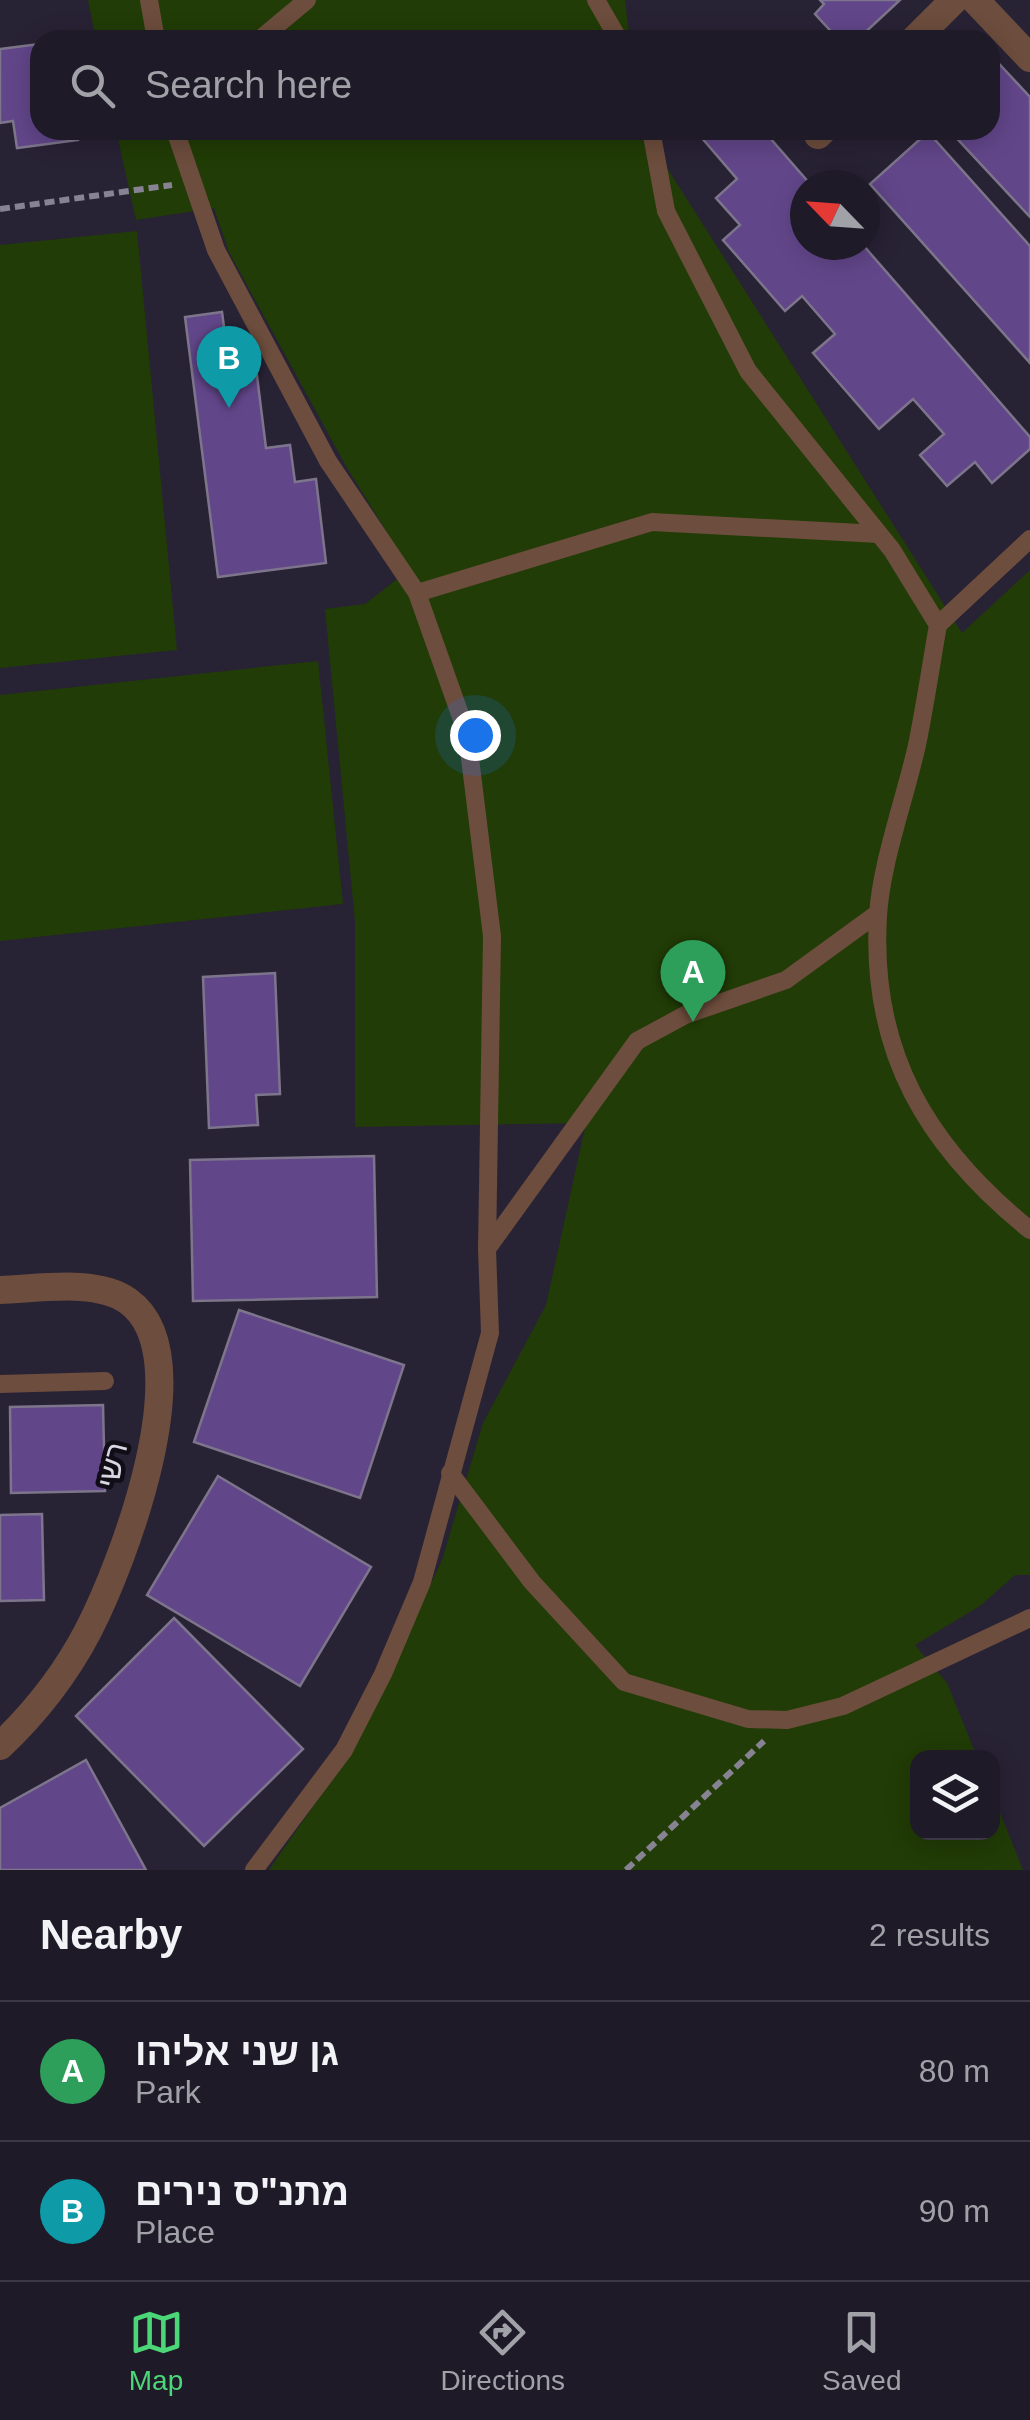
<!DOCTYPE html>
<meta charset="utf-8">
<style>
body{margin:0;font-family:Helvetica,"Noto Sans Hebrew",sans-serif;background:#2b2734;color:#f1f3f6}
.controls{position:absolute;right:30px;bottom:30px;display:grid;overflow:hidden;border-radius:20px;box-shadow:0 5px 25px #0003}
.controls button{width:90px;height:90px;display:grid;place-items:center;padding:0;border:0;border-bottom:2px solid #3c3845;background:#1e1a28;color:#f1f3f6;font:50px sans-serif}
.compass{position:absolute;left:790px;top:170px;width:90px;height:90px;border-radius:50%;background:#1e1a28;box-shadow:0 5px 25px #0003;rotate:295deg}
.you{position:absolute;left:475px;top:735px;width:35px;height:35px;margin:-25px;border:8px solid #fff;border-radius:50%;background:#1a73e8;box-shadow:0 0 0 15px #1a73e833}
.badge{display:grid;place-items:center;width:65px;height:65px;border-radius:50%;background:#4bd677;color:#fff;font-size:32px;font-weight:700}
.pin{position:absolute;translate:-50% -82px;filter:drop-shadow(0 2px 5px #0008)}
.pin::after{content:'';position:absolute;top:52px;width:35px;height:30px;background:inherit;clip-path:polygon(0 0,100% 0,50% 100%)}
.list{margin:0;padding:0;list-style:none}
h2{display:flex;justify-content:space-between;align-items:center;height:130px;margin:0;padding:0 40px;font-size:42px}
h2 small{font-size:32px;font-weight:400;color:#a1a1a8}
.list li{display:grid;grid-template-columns:65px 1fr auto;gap:30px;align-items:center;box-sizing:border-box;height:140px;padding:0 40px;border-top:2px solid #3c3845}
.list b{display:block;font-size:38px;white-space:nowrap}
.list p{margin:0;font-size:32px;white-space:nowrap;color:#a1a1a8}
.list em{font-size:32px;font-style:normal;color:#a1a1a8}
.icon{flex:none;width:55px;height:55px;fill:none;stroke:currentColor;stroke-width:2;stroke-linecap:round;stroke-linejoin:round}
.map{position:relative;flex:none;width:1030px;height:1870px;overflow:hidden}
.search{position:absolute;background:#1e1a28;box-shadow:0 5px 25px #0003;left:30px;right:30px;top:30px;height:110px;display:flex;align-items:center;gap:25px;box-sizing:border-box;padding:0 35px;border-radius:30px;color:#a1a1a8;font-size:38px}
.sheet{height:410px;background:#1e1a28}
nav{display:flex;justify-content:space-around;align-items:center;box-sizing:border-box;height:140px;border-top:2px solid #3c3845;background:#1e1a28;font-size:28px;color:#a1a1a8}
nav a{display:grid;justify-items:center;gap:5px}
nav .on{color:#4bd677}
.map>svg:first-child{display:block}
</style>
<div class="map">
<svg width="1030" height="1870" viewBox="0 0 1030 1870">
<rect width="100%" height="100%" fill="#282235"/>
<g fill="#213c06">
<path d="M 88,0 L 625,0 L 630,40 L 96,40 Z"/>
<path d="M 116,130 L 643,130 L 962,633 L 1030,570 L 1030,1575 L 1015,1575 L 980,1606 L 915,1645 L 947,1683 L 977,1757 L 918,1758 L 918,1832 L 992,1832 L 993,1795 L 1023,1870 L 269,1870 L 353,1749 L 442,1560 L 483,1423 L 546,1305 L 586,1123 L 355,1127 L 355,922 L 325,609 L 365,604 L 410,569 L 347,468 L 229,252 L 214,208 L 136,220 Z"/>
<path d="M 137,231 L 177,650 L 0,668 L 0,245 Z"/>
<path d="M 318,661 L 343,904 L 0,941 L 0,695 Z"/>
</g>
<g fill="#62468a" stroke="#7d758b" stroke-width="2.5">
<path d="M 820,0 L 900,0 L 857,40 L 839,40 L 815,14 L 824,4 Z"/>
<path d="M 40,44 L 40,130 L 76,130 L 78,140 L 17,148 L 13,121 L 0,123 L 0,49 Z"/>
<path d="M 990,54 L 1030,97 L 1030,217 L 949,130 L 990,130 Z"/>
<path d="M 695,130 L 763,130 L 811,185 L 805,185 L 805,245 L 863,245 L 1030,437 L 1030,449 L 992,483 L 975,462 L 947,486 L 920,455 L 944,434 L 913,399 L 879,429 L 813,353 L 835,334 L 802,296 L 785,311 L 723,240 L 740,225 L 716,198 L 737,179 Z"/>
<path d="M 928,132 L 1030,246 L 1030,363 L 870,184 Z"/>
<path d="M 222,312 L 230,372 L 256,368 L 266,448 L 290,445 L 295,482 L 316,479 L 326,563 L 218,577 L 185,317 Z"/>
<path d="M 275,973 L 280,1094 L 256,1095 L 258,1125 L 209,1128 L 203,977 Z"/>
<path d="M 374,1156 L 377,1297 L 193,1301 L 190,1160 Z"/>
<path d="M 239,1310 L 404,1365 L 360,1498 L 194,1442 Z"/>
<path d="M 103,1405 L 105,1491 L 11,1493 L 10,1407 Z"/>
<path d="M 218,1476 L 371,1567 L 300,1686 L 147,1595 Z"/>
<path d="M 42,1514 L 44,1600 L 0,1601 L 0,1515 Z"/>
<path d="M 174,1618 L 303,1749 L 204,1846 L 76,1716 Z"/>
<path d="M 86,1760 L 146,1870 L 0,1870 L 0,1808 Z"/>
</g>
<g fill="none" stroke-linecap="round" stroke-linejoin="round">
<g stroke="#878392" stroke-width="6" stroke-dasharray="10 5" stroke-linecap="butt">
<path d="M 0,209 L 172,185"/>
<path d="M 626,1870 L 764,1741"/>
</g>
<g stroke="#6d4d3d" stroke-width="18">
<path d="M 149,0 L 156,40"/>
<path d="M 596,0 L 619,40"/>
<path d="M 259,40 L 307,0"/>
<path d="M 175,130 L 216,250 L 328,461 L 417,593 L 467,734 L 492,936 L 487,1249 L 490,1333 L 422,1582 L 383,1674 L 344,1750 L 254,1870"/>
<path d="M 651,130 L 666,211 L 748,371 L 892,550 L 938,625 C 931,665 925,706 917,745 C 905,799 881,863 878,916 C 870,1052 927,1147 1030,1230"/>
<path d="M 417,593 L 652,522 L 879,534"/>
<path d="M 938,625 L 1030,539"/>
<path d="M 487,1249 L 637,1041 L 685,1015 L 786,980 L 878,913"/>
<path d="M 0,1384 L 105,1381"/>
<path d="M 450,1473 L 532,1582 L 624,1682 L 748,1719 L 787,1720 L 843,1706 L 1030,1618"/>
</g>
<g stroke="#6d4d3d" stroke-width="28">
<path d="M 975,0 L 1030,58"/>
<path d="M 914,40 L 954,0"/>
<path d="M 818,135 L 823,130"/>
<path d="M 0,1290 C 37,1289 96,1278 128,1301 C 204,1355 122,1565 88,1631 C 65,1675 35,1713 0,1746"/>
</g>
</g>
<g text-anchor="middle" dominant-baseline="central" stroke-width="9" stroke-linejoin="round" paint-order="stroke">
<g font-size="30" fill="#d9d6e2" stroke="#100d16">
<text transform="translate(112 1465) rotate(-76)">רשי</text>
</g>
</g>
</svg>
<div class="controls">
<button><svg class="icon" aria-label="layers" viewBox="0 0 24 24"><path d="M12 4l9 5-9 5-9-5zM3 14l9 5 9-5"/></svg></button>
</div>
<svg class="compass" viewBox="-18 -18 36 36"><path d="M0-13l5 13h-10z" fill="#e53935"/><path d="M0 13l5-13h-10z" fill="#a1a1a8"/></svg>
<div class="you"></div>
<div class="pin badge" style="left:693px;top:1022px;background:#2e9e5b">A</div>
<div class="pin badge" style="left:229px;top:408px;background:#0f9aa8">B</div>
<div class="search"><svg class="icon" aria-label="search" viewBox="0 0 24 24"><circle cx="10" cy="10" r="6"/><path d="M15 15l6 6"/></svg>Search here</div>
</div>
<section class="sheet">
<h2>Nearby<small>2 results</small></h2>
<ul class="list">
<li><span class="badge" style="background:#2e9e5b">A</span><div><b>גן שני אליהו</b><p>Park</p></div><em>80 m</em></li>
<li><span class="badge" style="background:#0f9aa8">B</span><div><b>מתנ&quot;ס נירים</b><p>Place</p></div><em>90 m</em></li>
</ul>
</section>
<nav>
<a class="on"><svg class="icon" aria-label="map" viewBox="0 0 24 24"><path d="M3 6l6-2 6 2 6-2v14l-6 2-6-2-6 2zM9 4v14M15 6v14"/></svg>Map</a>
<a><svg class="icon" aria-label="directions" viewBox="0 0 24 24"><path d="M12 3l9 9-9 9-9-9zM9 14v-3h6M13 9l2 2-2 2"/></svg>Directions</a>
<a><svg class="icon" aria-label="saved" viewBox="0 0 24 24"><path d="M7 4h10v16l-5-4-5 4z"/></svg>Saved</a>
</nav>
